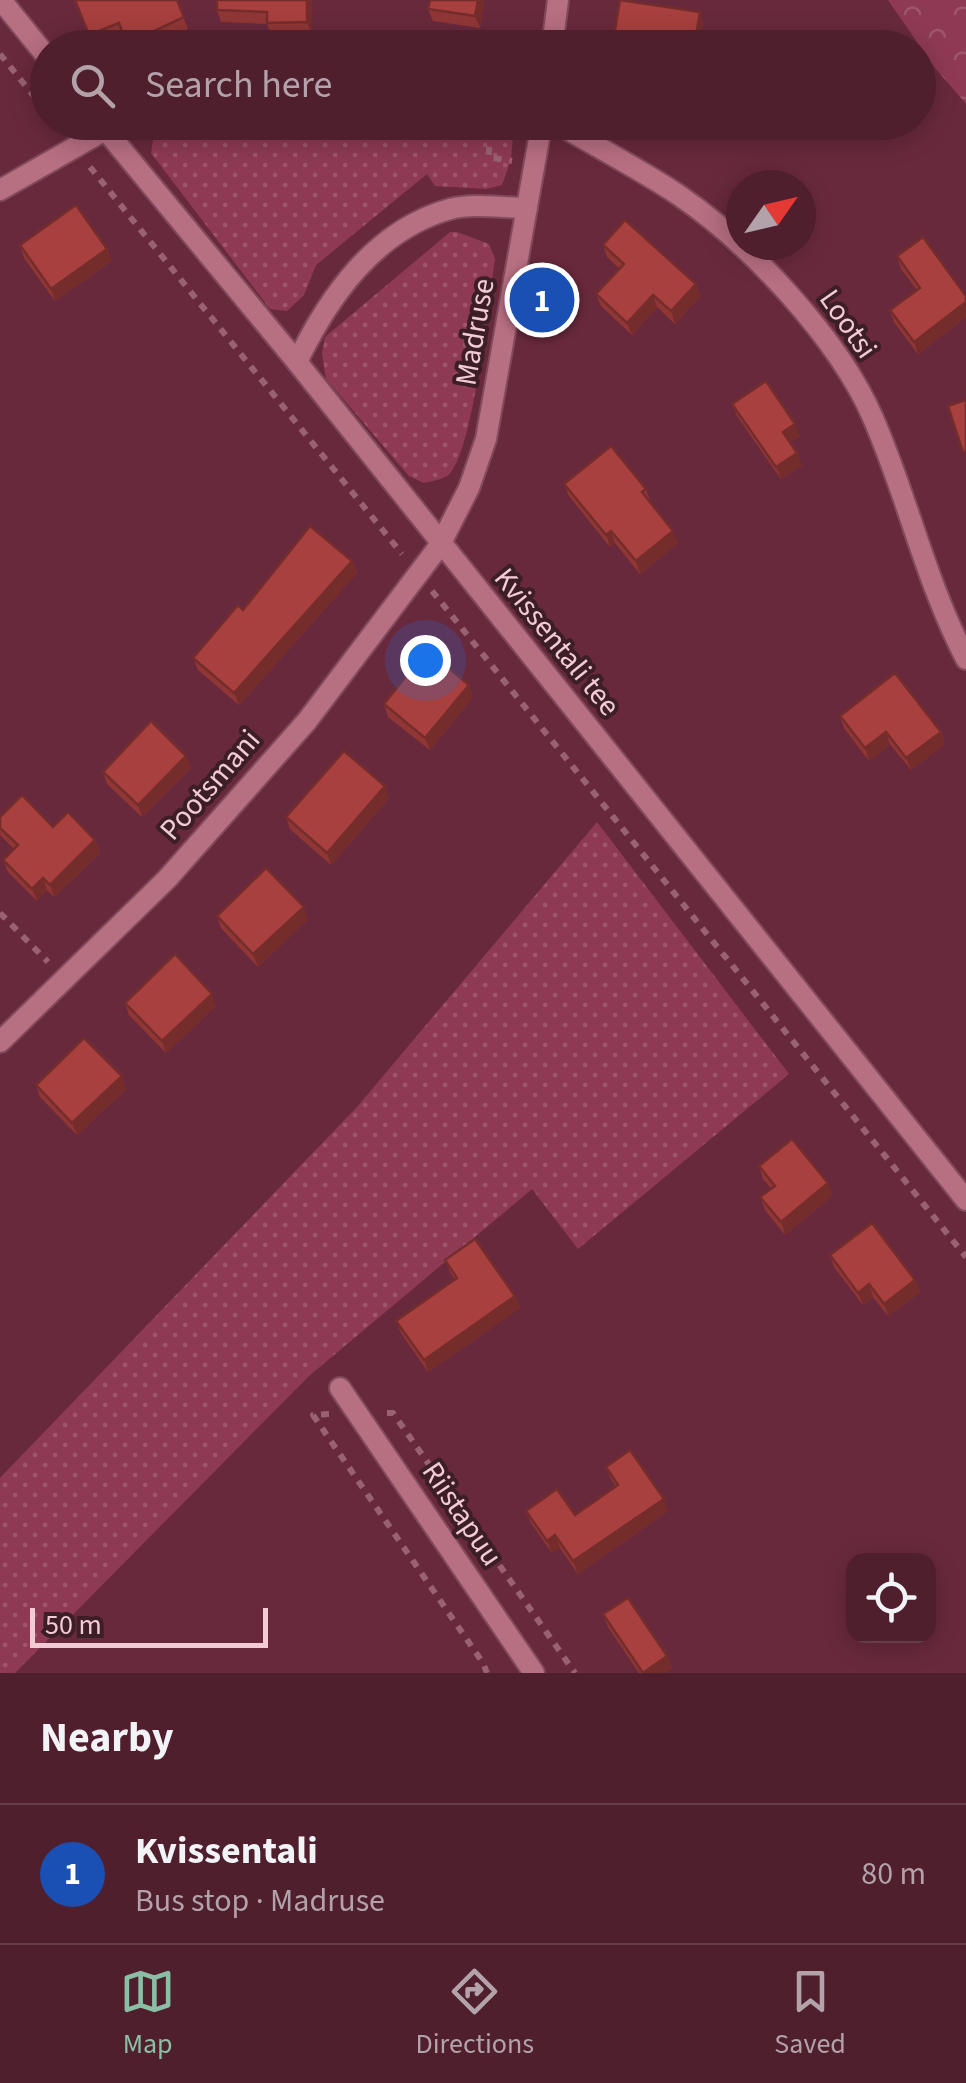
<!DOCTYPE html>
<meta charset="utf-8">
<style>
body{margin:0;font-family:"Source Sans 3",sans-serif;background:#552736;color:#f1f3f6}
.controls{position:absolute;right:30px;bottom:30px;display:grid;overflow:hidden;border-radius:20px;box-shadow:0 5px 25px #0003}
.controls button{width:90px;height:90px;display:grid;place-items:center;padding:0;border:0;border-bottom:2px solid #663d4a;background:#4f1f2e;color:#f1f3f6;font:50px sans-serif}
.compass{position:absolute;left:726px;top:170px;width:90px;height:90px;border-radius:50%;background:#4f1f2e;box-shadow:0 5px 25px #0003;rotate:56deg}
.scale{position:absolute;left:30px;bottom:25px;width:238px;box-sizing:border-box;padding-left:10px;border:5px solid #f3cbd4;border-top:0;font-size:28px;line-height:35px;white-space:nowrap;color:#f3cbd4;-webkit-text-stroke:8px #3c1e26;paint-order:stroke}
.you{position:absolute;left:425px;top:660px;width:35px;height:35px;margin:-25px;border:8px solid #fff;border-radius:50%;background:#1a73e8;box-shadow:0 0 0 15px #1a73e833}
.badge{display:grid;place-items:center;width:65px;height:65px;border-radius:50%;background:#8abfa5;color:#fff;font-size:32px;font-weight:700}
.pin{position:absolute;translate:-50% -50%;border:5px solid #fff;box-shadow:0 2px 10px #0006}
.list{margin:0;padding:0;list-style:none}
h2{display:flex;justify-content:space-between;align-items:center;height:130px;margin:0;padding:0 40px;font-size:42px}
h2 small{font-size:32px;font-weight:400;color:#b3a2aa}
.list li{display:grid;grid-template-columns:65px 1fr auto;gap:30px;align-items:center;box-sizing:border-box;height:140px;padding:0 40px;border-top:2px solid #663d4a}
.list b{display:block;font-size:38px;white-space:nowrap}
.list p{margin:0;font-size:32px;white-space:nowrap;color:#b3a2aa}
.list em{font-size:32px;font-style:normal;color:#b3a2aa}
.icon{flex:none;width:55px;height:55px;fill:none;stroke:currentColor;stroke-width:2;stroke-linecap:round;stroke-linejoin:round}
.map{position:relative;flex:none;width:966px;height:1673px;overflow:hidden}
.search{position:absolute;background:#4f1f2e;box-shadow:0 5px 25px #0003;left:30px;right:30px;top:30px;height:110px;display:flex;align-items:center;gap:25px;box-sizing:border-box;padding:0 35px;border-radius:55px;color:#b3a2aa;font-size:38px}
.sheet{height:270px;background:#4f1f2e}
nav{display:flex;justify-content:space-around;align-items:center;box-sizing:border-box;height:140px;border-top:2px solid #663d4a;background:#4f1f2e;font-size:28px;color:#b3a2aa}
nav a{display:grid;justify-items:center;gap:5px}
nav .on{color:#8abfa5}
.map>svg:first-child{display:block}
</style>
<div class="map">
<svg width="966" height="1673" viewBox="0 0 966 1673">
<defs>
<pattern id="grass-dots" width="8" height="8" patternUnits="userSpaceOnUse" patternTransform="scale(2.5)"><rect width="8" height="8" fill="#8f3a54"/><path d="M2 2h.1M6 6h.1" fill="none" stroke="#9f556c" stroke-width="1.8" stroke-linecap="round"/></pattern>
<pattern id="forest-crowns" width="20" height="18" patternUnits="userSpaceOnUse" patternTransform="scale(2.5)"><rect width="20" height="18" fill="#8f3a54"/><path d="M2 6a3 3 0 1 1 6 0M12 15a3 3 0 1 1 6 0" fill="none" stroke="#9f556c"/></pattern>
</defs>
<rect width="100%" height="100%" fill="#69293d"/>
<g fill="url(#grass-dots)">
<path d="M 503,123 L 513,136 L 511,160 L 502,185 L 486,189 L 435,186 L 427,174 L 316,265 L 304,295 L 287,311 L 270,309 L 151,153 L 154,134 L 165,123 Z"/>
<path d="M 450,232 L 457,232 L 489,244 L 495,259 C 489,296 473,458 447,476 C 441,480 431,481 424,483 L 409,476 L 326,379 L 322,353 L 325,337 Z"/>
<path d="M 597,822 L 789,1074 L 578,1249 L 532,1189 L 309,1376 L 15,1673 L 0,1673 L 0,1478 L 357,1107 Z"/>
</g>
<path fill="url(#forest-crowns)" d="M 888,0 L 966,0 L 966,104 L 935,68 Z"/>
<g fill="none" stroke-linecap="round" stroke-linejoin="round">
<defs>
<g id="minor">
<path d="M 1,0 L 48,58"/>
<path d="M 552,48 L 558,0"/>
<path d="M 99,122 L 297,362 L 966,1200"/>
<path d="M 555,122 C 596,147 640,169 680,196 C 750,244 839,339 873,418 C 908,498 925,580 966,659"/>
<path d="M 0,190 L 119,122"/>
<path d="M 297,362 C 329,296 375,230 450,209 C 473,203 503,208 527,208"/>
<path d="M 0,1042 L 167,879 L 307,721 L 440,545 L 469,488 L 486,439 L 542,122"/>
<path d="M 340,1388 L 534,1673"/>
</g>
</defs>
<use href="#minor" stroke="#814a5c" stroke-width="24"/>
<g stroke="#996272" stroke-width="6" stroke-dasharray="8 8" stroke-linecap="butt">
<path d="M 0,54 L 48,114"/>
<path d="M 492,131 L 488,157 L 512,161"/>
<path d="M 90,167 L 402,554"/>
<path d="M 432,591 L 966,1257"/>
<path d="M 0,913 L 48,962"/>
<path d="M 387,1413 L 393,1413 L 575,1673"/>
<path d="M 329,1414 L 313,1415 L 483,1663 L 487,1673"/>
</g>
<use href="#minor" stroke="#b76f82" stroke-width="20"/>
</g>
<g fill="#903736">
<path d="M 75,0 L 177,0 L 188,29 L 149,48 L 128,48 L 123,35 L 94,47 Z"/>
<path d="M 217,0 L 312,0 L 312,35 L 271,35 L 267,24 L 221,22 L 217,10 Z"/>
<path d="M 430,0 L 484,0 L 480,28 L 433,21 L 428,9 Z"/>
<path d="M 20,245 L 107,249 L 111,261 L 55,301 L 24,258 Z"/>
<path d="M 603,245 L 696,284 L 700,296 L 675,324 L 657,307 L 632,335 L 601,306 L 596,294 L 620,269 L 607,257 Z"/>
<path d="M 897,256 L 966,296 L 966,317 L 918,354 L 894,322 L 890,310 L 917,290 L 901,269 Z"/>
<path d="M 732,404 L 800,436 L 790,442 L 802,465 L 781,479 L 737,416 Z"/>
<path d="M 564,484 L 646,489 L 650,501 L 678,543 L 640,574 L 615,543 L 610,547 L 569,496 Z"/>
<path d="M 352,561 L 357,573 L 239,705 L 198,670 L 193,658 L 243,610 Z"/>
<path d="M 469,685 L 473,697 L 430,750 L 388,717 L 384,704 Z"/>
<path d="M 840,716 L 941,732 L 945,744 L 911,770 L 890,744 L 869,761 L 844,728 Z"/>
<path d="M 186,756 L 191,768 L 142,817 L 107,784 L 103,772 Z"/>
<path d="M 389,798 L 331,865 L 290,829 L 286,817 Z"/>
<path d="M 0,817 L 53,827 L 95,840 L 100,853 L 54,897 L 47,890 L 37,901 L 8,872 L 3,860 L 14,849 L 0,835 Z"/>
<path d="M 217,916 L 308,919 L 258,967 L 221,928 Z"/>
<path d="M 125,1003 L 216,1006 L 166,1053 L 129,1015 Z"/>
<path d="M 36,1085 L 126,1089 L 77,1135 L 40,1097 Z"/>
<path d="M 759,1166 L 833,1195 L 785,1235 L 765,1210 L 760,1197 L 771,1188 L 763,1179 Z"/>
<path d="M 830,1255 L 915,1280 L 920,1292 L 888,1316 L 873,1297 L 863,1305 L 834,1267 Z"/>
<path d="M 445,1260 L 515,1296 L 520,1308 L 428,1372 L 401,1333 L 396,1321 L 455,1280 L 450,1272 Z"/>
<path d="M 606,1467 L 668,1511 L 578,1574 L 560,1548 L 552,1553 L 531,1523 L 526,1511 L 575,1515 L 616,1487 L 611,1479 Z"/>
<path d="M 603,1614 L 667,1656 L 672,1668 L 665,1673 L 639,1673 L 608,1627 Z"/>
</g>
<g fill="#752d2c">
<path d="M 307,0 L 312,0 L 312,35 L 307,22 Z"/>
<path d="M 478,0 L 484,0 L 480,28 L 475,16 Z"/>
<path d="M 700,12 L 704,24 L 700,48 L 694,48 Z"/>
<path d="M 107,249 L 111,261 L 55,301 L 51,289 Z"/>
<path d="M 696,284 L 700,296 L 675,324 L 671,311 Z"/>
<path d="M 653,295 L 657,307 L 632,335 L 627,323 Z"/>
<path d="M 966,302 L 966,317 L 918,354 L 914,342 Z"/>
<path d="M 795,424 L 800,436 L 788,444 L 783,432 Z"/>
<path d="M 797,453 L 802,465 L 781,479 L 776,467 Z"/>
<path d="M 611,531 L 615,543 L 610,547 L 606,535 Z"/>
<path d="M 673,531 L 678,543 L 640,574 L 636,561 Z"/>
<path d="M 352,561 L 357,573 L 239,705 L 234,693 Z"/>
<path d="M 469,685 L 473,697 L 430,750 L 425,738 Z"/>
<path d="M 886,732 L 890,744 L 869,761 L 865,748 Z"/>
<path d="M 941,732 L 945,744 L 911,770 L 906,758 Z"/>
<path d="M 186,756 L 191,768 L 142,817 L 138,805 Z"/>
<path d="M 385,786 L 389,798 L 331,865 L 327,853 Z"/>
<path d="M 95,840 L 100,853 L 54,897 L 50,885 Z"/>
<path d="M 43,878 L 47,890 L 37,901 L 32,889 Z"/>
<path d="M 304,907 L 308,919 L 258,967 L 253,954 Z"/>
<path d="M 212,994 L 216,1006 L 166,1053 L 162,1041 Z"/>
<path d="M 122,1076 L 126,1089 L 77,1135 L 72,1123 Z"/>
<path d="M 828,1183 L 833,1195 L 785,1235 L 781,1222 Z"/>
<path d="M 915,1280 L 920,1292 L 888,1316 L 884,1304 Z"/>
<path d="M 869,1284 L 873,1297 L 863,1305 L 858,1293 Z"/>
<path d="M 515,1296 L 520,1308 L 428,1372 L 424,1360 Z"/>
<path d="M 664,1499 L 668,1511 L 578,1574 L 573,1561 Z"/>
<path d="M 555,1535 L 560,1548 L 552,1553 L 547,1541 Z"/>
<path d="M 667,1656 L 672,1668 L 665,1673 L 643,1673 Z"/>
</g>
<g fill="#a7403f" stroke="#752d2c" stroke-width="2.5">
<path d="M 75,0 L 177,0 L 184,17 L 127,44 L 119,23 L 89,35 Z"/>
<path d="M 217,0 L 307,0 L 307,22 L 267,23 L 267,12 L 217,10 Z"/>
<path d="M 430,0 L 478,0 L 475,16 L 428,9 Z"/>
<path d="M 620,0 L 700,12 L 694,48 L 612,48 Z"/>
<path d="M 76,205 L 107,249 L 51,289 L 20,245 Z"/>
<path d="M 625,220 L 696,284 L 671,311 L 653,295 L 627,323 L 596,294 L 624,264 L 603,245 Z"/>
<path d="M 923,237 L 966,296 L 966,302 L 914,342 L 890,310 L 920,288 L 897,256 Z"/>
<path d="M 766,381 L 795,424 L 783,432 L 797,453 L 776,467 L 732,404 Z"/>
<path d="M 966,400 L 966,451 L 963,452 L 948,406 Z"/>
<path d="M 611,446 L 646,489 L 642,492 L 673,531 L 636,561 L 611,531 L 606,535 L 564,484 Z"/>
<path d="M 310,526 L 352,561 L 234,693 L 193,658 L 238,605 L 243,610 Z"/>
<path d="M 427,650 L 469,685 L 425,738 L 384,704 Z"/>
<path d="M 895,673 L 941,732 L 906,758 L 886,732 L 865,748 L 840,716 Z"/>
<path d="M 151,721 L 186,756 L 138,805 L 103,772 Z"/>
<path d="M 344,751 L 385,786 L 327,853 L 286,817 Z"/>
<path d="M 22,795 L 53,827 L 68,812 L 95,840 L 50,885 L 43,878 L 32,889 L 3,860 L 18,845 L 0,828 L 0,817 Z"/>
<path d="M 266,868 L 304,907 L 253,954 L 217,916 Z"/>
<path d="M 175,954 L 212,994 L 162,1041 L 125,1003 Z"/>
<path d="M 84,1038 L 122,1076 L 72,1123 L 36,1085 Z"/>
<path d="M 792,1139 L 828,1183 L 781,1222 L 760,1197 L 775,1186 L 759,1166 Z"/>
<path d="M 872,1223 L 915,1280 L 884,1304 L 869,1284 L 858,1293 L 830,1255 Z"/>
<path d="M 475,1239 L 515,1296 L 424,1360 L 396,1321 L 457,1278 L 445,1260 Z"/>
<path d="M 630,1450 L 664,1499 L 573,1561 L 555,1535 L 547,1541 L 526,1511 L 557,1489 L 575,1515 L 618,1485 L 606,1467 Z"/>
<path d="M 628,1598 L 667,1656 L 643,1673 L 603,1614 Z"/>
</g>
<g text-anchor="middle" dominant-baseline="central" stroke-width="8" stroke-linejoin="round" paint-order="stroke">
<g font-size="30" fill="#f3cbd4" stroke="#3c1e26">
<text transform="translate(848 324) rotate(55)">Lootsi</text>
<text transform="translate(475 332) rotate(-80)">Madruse</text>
<text transform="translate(557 642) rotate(51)">Kvissentali tee</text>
<text transform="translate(210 785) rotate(-49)">Pootsmani</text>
<text transform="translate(462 1514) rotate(56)">Riistapuu</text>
</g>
</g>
</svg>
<div class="controls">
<button><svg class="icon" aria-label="locate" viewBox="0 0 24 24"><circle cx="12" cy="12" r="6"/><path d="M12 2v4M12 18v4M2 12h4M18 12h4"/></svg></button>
</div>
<svg class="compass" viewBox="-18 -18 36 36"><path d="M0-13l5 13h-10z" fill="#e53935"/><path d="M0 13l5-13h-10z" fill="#b3a2aa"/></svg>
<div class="scale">50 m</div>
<div class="you"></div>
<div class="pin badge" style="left:542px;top:300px;background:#1a4fb4">1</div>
<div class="search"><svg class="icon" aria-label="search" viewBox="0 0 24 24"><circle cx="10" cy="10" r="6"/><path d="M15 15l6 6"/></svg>Search here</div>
</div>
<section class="sheet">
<h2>Nearby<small></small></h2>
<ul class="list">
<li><span class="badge" style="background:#1a4fb4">1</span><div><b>Kvissentali</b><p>Bus stop · Madruse</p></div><em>80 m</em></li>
</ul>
</section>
<nav>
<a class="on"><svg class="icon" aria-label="map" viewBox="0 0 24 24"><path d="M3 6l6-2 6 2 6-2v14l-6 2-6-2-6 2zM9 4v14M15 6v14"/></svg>Map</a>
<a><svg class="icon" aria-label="directions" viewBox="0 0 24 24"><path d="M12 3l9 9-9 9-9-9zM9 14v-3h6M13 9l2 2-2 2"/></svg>Directions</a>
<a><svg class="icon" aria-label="saved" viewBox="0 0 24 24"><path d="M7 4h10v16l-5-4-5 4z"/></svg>Saved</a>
</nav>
